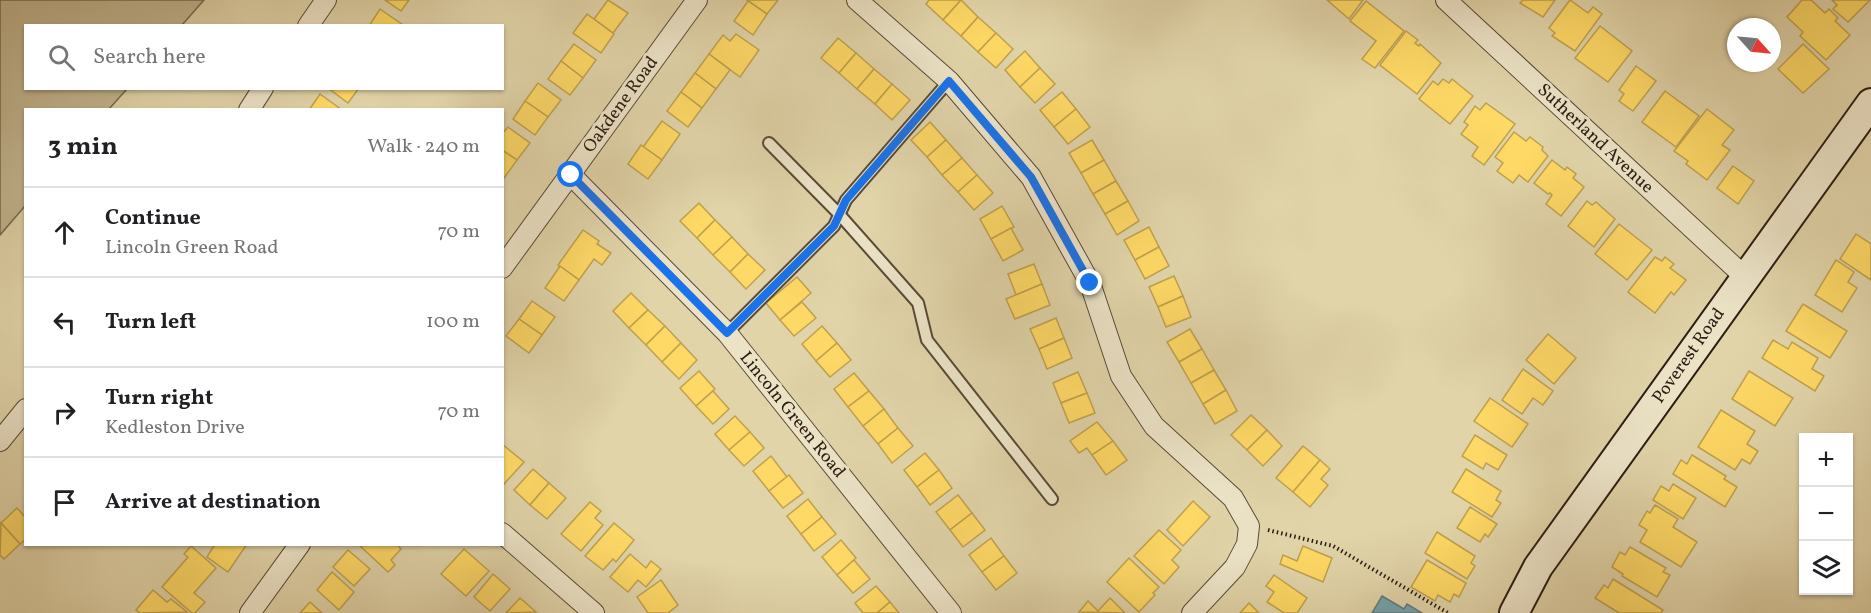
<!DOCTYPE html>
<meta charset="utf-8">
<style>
body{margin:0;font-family:Vollkorn,serif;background:#f6f6f6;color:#202124}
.controls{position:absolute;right:18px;bottom:18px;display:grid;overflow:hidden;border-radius:0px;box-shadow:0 2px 4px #0004}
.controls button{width:54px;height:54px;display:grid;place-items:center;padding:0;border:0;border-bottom:2px solid #e0e0e0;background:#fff;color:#202124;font:30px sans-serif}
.compass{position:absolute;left:1727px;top:18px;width:54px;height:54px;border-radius:50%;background:#fff;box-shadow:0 2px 4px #0004;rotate:117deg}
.stop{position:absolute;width:18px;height:18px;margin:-14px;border:4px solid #1a73e8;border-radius:50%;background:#fff}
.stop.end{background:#1a73e8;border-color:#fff;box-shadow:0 2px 6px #0008}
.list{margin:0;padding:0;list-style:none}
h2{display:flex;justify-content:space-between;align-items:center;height:78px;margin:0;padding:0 24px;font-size:26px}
h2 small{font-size:20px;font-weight:400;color:#757577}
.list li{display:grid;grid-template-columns:39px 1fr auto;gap:18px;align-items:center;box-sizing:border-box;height:90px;padding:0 24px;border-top:2px solid #e0e0e0}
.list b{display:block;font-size:22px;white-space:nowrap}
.list p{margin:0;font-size:20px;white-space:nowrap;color:#757577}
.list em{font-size:20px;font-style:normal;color:#757577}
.icon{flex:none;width:33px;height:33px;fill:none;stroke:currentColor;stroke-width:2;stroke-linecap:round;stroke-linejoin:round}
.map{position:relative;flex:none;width:1871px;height:613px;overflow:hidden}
.search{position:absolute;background:#fff;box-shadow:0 2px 4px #0004;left:24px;top:24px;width:480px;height:66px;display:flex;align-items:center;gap:15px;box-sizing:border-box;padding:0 21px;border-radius:0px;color:#757577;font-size:22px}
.panel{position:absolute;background:#fff;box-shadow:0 2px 4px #0004;left:24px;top:108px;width:480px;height:438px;border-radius:0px}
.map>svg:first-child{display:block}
</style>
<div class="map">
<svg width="1871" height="613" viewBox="0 0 1871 613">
<rect width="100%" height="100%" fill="#e1d4a9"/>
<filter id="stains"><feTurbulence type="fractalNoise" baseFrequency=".00333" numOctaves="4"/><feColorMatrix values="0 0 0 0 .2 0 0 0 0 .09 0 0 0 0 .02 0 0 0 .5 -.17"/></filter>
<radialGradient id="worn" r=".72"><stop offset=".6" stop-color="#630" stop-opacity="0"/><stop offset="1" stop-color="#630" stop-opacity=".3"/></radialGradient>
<path fill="#c2b590" stroke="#776952" stroke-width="1.5" d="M 0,0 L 204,0 L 182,25 L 26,26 L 26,88 L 127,89 L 109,109 L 26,110 L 25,206 L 0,235 Z"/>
<g fill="#ffd966" stroke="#c0a14d" stroke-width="1.5">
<path d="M 385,0 L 409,0 L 401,11 Z"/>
<path d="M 608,0 L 628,13 L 613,33 L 594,19 Z"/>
<path d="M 747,0 L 778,0 L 767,14 Z"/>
<path d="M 929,0 L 961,0 L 943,20 L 926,4 Z"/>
<path d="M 961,0 L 978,17 L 961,36 L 943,20 Z"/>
<path d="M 1327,0 L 1363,0 L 1349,19 Z"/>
<path d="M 1523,0 L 1555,0 L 1543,17 L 1520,3 Z"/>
<path d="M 1570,0 L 1588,13 L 1593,7 L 1602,14 L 1575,51 L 1552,36 L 1555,33 L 1549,28 Z"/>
<path d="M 1802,0 L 1811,0 L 1825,13 L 1829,9 L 1838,18 L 1835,21 L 1850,35 L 1826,60 L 1800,36 L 1803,32 L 1787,17 Z"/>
<path d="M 1832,0 L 1870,0 L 1848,22 L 1833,9 L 1837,5 Z"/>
<path d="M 748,1 L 767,14 L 753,35 L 734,21 Z"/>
<path d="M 1366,1 L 1404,31 L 1375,68 L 1362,59 L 1376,41 L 1350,21 Z"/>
<path d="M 380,9 L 403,25 L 403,26 L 369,26 Z"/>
<path d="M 587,14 L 614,34 L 601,53 L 573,33 Z"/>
<path d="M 978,17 L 996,33 L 978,52 L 961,36 Z"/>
<path d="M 1600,26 L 1632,51 L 1608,82 L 1575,58 Z"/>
<path d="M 1406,31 L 1418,40 L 1415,43 L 1419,46 L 1420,44 L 1441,63 L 1417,94 L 1380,65 Z"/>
<path d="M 996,33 L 1013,49 L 996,68 L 978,52 Z"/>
<path d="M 736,34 L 759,50 L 740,77 L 709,54 L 723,35 L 730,41 Z"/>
<path d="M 838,38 L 856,53 L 839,73 L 821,58 Z"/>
<path d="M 574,44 L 596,60 L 583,78 L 561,61 Z"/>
<path d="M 1803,44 L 1829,69 L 1803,93 L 1778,69 Z"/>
<path d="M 1025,51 L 1040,68 L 1020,87 L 1005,70 Z"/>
<path d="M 856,53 L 874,69 L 857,89 L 839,73 Z"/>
<path d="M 709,54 L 730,70 L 716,89 L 695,73 Z"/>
<path d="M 561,61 L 583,78 L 570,95 L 548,79 Z"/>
<path d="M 1636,66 L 1656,81 L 1633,111 L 1619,101 L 1624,94 L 1619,90 Z"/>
<path d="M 1040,68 L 1055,84 L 1035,103 L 1020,87 Z"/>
<path d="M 874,69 L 892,84 L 875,104 L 857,89 Z"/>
<path d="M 695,73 L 716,89 L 702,108 L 681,92 Z"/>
<path d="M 1443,79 L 1449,83 L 1452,79 L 1473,96 L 1450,124 L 1419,99 L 1433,81 L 1438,85 Z"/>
<path d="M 538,83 L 561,100 L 548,117 L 525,101 Z"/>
<path d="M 892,84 L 910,100 L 892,120 L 875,104 Z"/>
<path d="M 328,88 L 359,88 L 348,103 Z"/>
<path d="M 1665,91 L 1699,116 L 1676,147 L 1642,122 Z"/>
<path d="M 681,92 L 702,108 L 688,127 L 667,111 Z"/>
<path d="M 1062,92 L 1076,109 L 1054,127 L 1040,110 Z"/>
<path d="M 320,94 L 342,110 L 309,110 Z"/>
<path d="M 525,101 L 548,117 L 535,135 L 513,119 Z"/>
<path d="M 1486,103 L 1515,124 L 1484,165 L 1472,156 L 1478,147 L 1461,134 L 1468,125 L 1464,122 L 1475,106 L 1480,110 Z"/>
<path d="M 1076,109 L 1090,127 L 1068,144 L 1054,127 Z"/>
<path d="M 1707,109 L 1734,130 L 1722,145 L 1730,150 L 1707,180 L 1686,164 L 1688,161 L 1674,151 Z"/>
<path d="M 662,121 L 680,134 L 662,160 L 643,147 Z"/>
<path d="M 930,122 L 946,140 L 927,157 L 911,140 Z"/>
<path d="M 508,127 L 530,143 L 517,160 L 502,150 L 502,134 Z"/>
<path d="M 1514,132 L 1526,141 L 1530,137 L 1543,147 L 1542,150 L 1548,156 L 1528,182 L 1519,175 L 1513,183 L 1497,171 L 1503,163 L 1495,157 Z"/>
<path d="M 946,140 L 962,158 L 942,175 L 927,157 Z"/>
<path d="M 1092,140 L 1104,160 L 1081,173 L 1069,153 Z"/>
<path d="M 641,145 L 662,160 L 648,179 L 628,164 Z"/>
<path d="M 502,150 L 517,160 L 504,178 L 502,177 Z"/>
<path d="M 962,158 L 977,175 L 958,192 L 942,175 Z"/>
<path d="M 1104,160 L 1116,181 L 1093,194 L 1081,173 Z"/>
<path d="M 1552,160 L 1565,170 L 1567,167 L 1576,174 L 1573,178 L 1584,187 L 1561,216 L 1546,204 L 1552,195 L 1550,193 L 1548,194 L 1534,183 Z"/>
<path d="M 1733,166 L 1754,181 L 1738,204 L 1717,188 Z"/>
<path d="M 977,175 L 993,193 L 974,210 L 958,192 Z"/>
<path d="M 1116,181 L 1128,201 L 1105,214 L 1093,194 Z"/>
<path d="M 1128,201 L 1139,221 L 1117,235 L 1105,214 Z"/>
<path d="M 1587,201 L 1592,205 L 1596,202 L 1615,219 L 1594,247 L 1568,226 Z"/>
<path d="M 699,203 L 715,220 L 697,238 L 680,221 Z"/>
<path d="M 1002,206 L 1014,227 L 991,239 L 980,219 Z"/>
<path d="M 715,220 L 732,237 L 713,255 L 697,238 Z"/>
<path d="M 1619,224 L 1652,250 L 1627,280 L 1595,254 Z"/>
<path d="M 1149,227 L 1159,247 L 1135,260 L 1124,240 Z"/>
<path d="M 1011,228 L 1023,250 L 1003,261 L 991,239 Z"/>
<path d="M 583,230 L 599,241 L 597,244 L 611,253 L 602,265 L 594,259 L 579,280 L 558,265 Z"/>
<path d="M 1856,234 L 1871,244 L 1871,280 L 1840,259 Z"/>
<path d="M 732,237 L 748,254 L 730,272 L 713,255 Z"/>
<path d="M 1159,247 L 1169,266 L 1145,279 L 1135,260 Z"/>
<path d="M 748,254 L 765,270 L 746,289 L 730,272 Z"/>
<path d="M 1655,257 L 1662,261 L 1665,257 L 1674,264 L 1670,268 L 1686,280 L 1674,295 L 1671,292 L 1655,313 L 1628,292 Z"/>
<path d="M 1836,260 L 1854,272 L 1848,282 L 1857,288 L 1842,312 L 1815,295 Z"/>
<path d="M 1034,264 L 1042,284 L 1016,295 L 1008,274 Z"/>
<path d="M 560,266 L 579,280 L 564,301 L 545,288 Z"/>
<path d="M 1174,276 L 1183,296 L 1158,307 L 1149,287 Z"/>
<path d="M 797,277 L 811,293 L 780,320 L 766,303 Z"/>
<path d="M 1042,284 L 1050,305 L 1015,319 L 1006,299 Z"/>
<path d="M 631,293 L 648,310 L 629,328 L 613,311 Z"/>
<path d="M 1183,296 L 1191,317 L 1166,327 L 1158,307 Z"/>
<path d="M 532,301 L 555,317 L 542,335 L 519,319 Z"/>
<path d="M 802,302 L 816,318 L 794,336 L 780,320 Z"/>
<path d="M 1803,304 L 1847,331 L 1830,358 L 1786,331 Z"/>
<path d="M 648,310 L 665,326 L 646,345 L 629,328 Z"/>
<path d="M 1056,318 L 1064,338 L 1039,349 L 1030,329 Z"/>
<path d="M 519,319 L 542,335 L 529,353 L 506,336 Z"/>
<path d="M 665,326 L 681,343 L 662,362 L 646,345 Z"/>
<path d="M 822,326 L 837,343 L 816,361 L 802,344 Z"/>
<path d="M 1190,329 L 1202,349 L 1179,362 L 1167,342 Z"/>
<path d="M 1548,334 L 1576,358 L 1554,384 L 1526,360 Z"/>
<path d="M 1064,338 L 1072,358 L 1047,369 L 1039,349 Z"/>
<path d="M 1773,340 L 1788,349 L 1792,342 L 1818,358 L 1812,369 L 1824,376 L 1815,391 L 1762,358 Z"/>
<path d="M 681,343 L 697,360 L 679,379 L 662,362 Z"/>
<path d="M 837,343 L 851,360 L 830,377 L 816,361 Z"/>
<path d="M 1202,349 L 1214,370 L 1191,383 L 1179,362 Z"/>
<path d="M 1523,369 L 1553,391 L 1543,405 L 1533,398 L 1522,414 L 1502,400 Z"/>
<path d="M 1214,370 L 1226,390 L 1203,404 L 1191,383 Z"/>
<path d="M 699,371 L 715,389 L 696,406 L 680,388 Z"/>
<path d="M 1749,371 L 1793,398 L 1775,426 L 1732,399 Z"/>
<path d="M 1078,372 L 1087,393 L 1061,403 L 1053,383 Z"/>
<path d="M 854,373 L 869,391 L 848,407 L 834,389 Z"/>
<path d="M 1226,390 L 1237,411 L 1215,424 L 1203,404 Z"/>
<path d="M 713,391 L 729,409 L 713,424 L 696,406 Z"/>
<path d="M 869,391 L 884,409 L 863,426 L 848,407 Z"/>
<path d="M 1087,393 L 1095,413 L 1069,423 L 1061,403 Z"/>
<path d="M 1490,398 L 1528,424 L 1512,447 L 1474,421 Z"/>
<path d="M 884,409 L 898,428 L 878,444 L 863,426 Z"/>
<path d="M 1721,410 L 1755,431 L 1747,444 L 1758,451 L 1750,464 L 1742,459 L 1735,470 L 1698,447 Z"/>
<path d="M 1251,415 L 1267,430 L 1247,450 L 1231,435 Z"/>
<path d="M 735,416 L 750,432 L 729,450 L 715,434 Z"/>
<path d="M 1097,422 L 1113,441 L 1092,455 L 1087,448 L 1079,453 L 1070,441 Z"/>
<path d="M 898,428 L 913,446 L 892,463 L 878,444 Z"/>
<path d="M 1267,430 L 1282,446 L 1263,466 L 1247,450 Z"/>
<path d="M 750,432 L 764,448 L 744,466 L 729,450 Z"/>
<path d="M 1475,435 L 1507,455 L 1498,470 L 1486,463 L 1483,469 L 1462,456 Z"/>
<path d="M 1113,441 L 1127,460 L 1106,475 L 1092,455 Z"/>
<path d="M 502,444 L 524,462 L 504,484 L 502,483 Z"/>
<path d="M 1303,446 L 1320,460 L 1293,492 L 1276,478 Z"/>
<path d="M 925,453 L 939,470 L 917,487 L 904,470 Z"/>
<path d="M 1692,455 L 1726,476 L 1724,479 L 1737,487 L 1725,507 L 1673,474 L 1681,460 L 1687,464 Z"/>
<path d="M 771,456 L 787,477 L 769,491 L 753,471 Z"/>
<path d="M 1320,460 L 1330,469 L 1321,479 L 1328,485 L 1310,507 L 1293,492 Z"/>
<path d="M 533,469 L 549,483 L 530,505 L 514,490 Z"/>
<path d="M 1466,469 L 1501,491 L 1496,500 L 1501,503 L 1492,517 L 1452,492 Z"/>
<path d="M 939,470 L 952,488 L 930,505 L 917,487 Z"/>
<path d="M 789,475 L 803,493 L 783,508 L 769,491 Z"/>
<path d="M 549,483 L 566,498 L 547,519 L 530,505 Z"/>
<path d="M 1673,484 L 1696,498 L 1683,519 L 1653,500 L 1661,486 L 1669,491 Z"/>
<path d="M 958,495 L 972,513 L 950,530 L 936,512 Z"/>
<path d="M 808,499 L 822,517 L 801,534 L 787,516 Z"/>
<path d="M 1193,501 L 1210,517 L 1183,546 L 1167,530 Z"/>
<path d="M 590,502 L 601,511 L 595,518 L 603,525 L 581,551 L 561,534 Z"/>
<path d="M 1655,505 L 1678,519 L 1673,527 L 1697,542 L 1681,567 L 1640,542 L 1647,530 L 1639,525 L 1647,511 L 1650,513 Z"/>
<path d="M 1470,507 L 1497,524 L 1488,537 L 1485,534 L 1480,542 L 1457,528 Z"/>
<path d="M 17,508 L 26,518 L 26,539 L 20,544 L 1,523 Z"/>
<path d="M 972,513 L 985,530 L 963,547 L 950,530 Z"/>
<path d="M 822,517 L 836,534 L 814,551 L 801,534 Z"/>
<path d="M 1,523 L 20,544 L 4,559 L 0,555 Z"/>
<path d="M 614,523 L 634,540 L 616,562 L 613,559 L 603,570 L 585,556 Z"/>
<path d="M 1159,530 L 1181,550 L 1172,560 L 1179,567 L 1164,584 L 1134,556 Z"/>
<path d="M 1437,532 L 1475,556 L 1471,563 L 1475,566 L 1467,579 L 1425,553 Z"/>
<path d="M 991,538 L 1004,556 L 982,572 L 969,555 Z"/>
<path d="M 841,540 L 856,558 L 837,575 L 822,557 Z"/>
<path d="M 215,544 L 247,544 L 228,572 L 207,557 Z"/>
<path d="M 358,544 L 397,544 L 401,549 L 391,560 L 395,565 L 388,572 Z"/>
<path d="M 191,546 L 216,568 L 194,593 L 205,602 L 195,613 L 192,613 L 162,587 L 188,557 L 184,554 Z"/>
<path d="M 1303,546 L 1332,558 L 1323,582 L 1280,564 L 1283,555 L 1297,561 Z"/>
<path d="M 1630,547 L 1666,568 L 1663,572 L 1670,575 L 1657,597 L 1622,576 L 1623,574 L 1612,567 L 1620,552 L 1625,555 Z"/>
<path d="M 464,549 L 489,571 L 466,596 L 441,574 Z"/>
<path d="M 348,550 L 370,569 L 354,586 L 333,567 Z"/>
<path d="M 630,554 L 646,568 L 651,561 L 661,569 L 646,587 L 638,580 L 628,592 L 610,577 Z"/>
<path d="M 1004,556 L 1017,573 L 996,590 L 982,572 Z"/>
<path d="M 1129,558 L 1159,587 L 1153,593 L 1155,595 L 1139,612 L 1107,582 Z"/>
<path d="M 854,560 L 870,579 L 853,593 L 837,575 Z"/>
<path d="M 1427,560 L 1466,583 L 1459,597 L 1454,594 L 1450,602 L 1438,595 L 1435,601 L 1411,587 Z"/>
<path d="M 332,572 L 354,592 L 339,610 L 317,590 Z"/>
<path d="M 493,574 L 510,589 L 490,611 L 474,597 Z"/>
<path d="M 1274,575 L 1307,598 L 1297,613 L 1284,613 L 1267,602 L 1274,592 L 1266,586 Z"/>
<path d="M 1613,579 L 1663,610 L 1661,613 L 1619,613 L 1595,598 L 1604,585 L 1608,588 Z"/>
<path d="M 661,580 L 678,605 L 668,613 L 648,613 L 637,597 Z"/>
<path d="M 876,586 L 890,602 L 877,613 L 863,613 L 855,603 Z"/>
<path d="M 153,590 L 167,602 L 171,599 L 187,612 L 140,613 L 136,610 Z"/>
<path d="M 520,598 L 536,612 L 506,613 Z"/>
<path d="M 1110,598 L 1125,613 L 1079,612 L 1088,601 L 1098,611 Z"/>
<path d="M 310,602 L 322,613 L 300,613 Z"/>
<path d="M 890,602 L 899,613 L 877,613 Z"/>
<path d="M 1249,603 L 1259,613 L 1240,613 Z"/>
</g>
<path fill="#76a5af" stroke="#607c80" stroke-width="1.5" d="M 1382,596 L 1404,609 L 1407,604 L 1422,613 L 1372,613 Z"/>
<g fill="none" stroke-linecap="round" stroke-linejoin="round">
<defs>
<g id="lane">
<path d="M 769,143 L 839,214 L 918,303 L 927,340 L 1052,499"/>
<path d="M 727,333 L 834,226 L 846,200 L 949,81"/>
</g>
<g id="street">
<path d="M 857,0 L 949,81 L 1031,177 L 1090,283 L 1121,376 L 1154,426 L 1233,498 L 1249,526 L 1247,544 L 1235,567 L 1192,613"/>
<path d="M 1446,0 L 1745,277"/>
<path d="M 308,26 L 326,0"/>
<path d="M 249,110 L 263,88"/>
<path d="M 571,175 L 727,333 L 951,613"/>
<path d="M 502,268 L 697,0"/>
<path d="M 0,441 L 26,409"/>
<path d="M 502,533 L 594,613"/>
<path d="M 250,613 L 300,544"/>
</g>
<path id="secondary" d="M 1514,613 L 1538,567 L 1871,103"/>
</defs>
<use href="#lane" stroke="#594b38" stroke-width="14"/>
<use href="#street" stroke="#594b38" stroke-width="22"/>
<use href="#secondary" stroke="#2c1d13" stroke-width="32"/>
<path stroke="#2c1d13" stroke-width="4" stroke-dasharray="1.5 3" stroke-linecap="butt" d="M 1268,530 L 1333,546 L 1448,613"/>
<use href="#lane" stroke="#ece3c7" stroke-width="10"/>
<use href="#street" stroke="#ece3c7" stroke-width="20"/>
<use href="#secondary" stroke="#ece3c7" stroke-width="28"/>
</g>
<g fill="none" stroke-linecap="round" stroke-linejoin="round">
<path stroke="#1a73e8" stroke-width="8" d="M 571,175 L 727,333 L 834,226 L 846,200 L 949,81 L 1031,177 L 1090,283"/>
</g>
<g text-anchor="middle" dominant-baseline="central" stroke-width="6" stroke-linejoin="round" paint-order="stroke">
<g font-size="18" fill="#2c1d13" stroke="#ece3c7">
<text transform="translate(621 105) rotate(-54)">Oakdene Road</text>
<text transform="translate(1595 139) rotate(43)">Sutherland Avenue</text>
<text transform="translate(1689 356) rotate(-55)">Poverest Road</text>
<text transform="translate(792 415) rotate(51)">Lincoln Green Road</text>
</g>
</g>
<rect width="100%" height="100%" filter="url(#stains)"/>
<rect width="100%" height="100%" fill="url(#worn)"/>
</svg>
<div class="controls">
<button>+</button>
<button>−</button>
<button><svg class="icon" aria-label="layers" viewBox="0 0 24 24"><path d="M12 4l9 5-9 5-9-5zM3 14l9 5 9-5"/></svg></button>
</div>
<svg class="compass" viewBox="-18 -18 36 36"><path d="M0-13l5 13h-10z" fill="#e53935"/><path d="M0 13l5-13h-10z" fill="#757577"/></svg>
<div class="stop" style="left:571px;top:175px"></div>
<div class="stop end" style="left:1090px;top:283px"></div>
<div class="search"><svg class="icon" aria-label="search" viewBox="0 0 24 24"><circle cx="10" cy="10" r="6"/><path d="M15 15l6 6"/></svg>Search here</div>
<section class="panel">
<h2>3 min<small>Walk · 240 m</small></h2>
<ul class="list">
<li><svg class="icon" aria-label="ahead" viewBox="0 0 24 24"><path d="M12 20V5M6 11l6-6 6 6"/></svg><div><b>Continue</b><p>Lincoln Green Road</p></div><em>70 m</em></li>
<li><svg class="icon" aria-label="left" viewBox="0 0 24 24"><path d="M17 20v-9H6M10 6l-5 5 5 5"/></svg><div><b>Turn left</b></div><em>100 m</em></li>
<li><svg class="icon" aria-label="right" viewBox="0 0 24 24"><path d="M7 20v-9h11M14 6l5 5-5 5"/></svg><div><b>Turn right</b><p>Kedleston Drive</p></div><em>70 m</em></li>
<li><svg class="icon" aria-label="arrive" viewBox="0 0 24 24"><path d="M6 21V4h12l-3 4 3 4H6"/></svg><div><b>Arrive at destination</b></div></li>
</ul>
</section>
</div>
